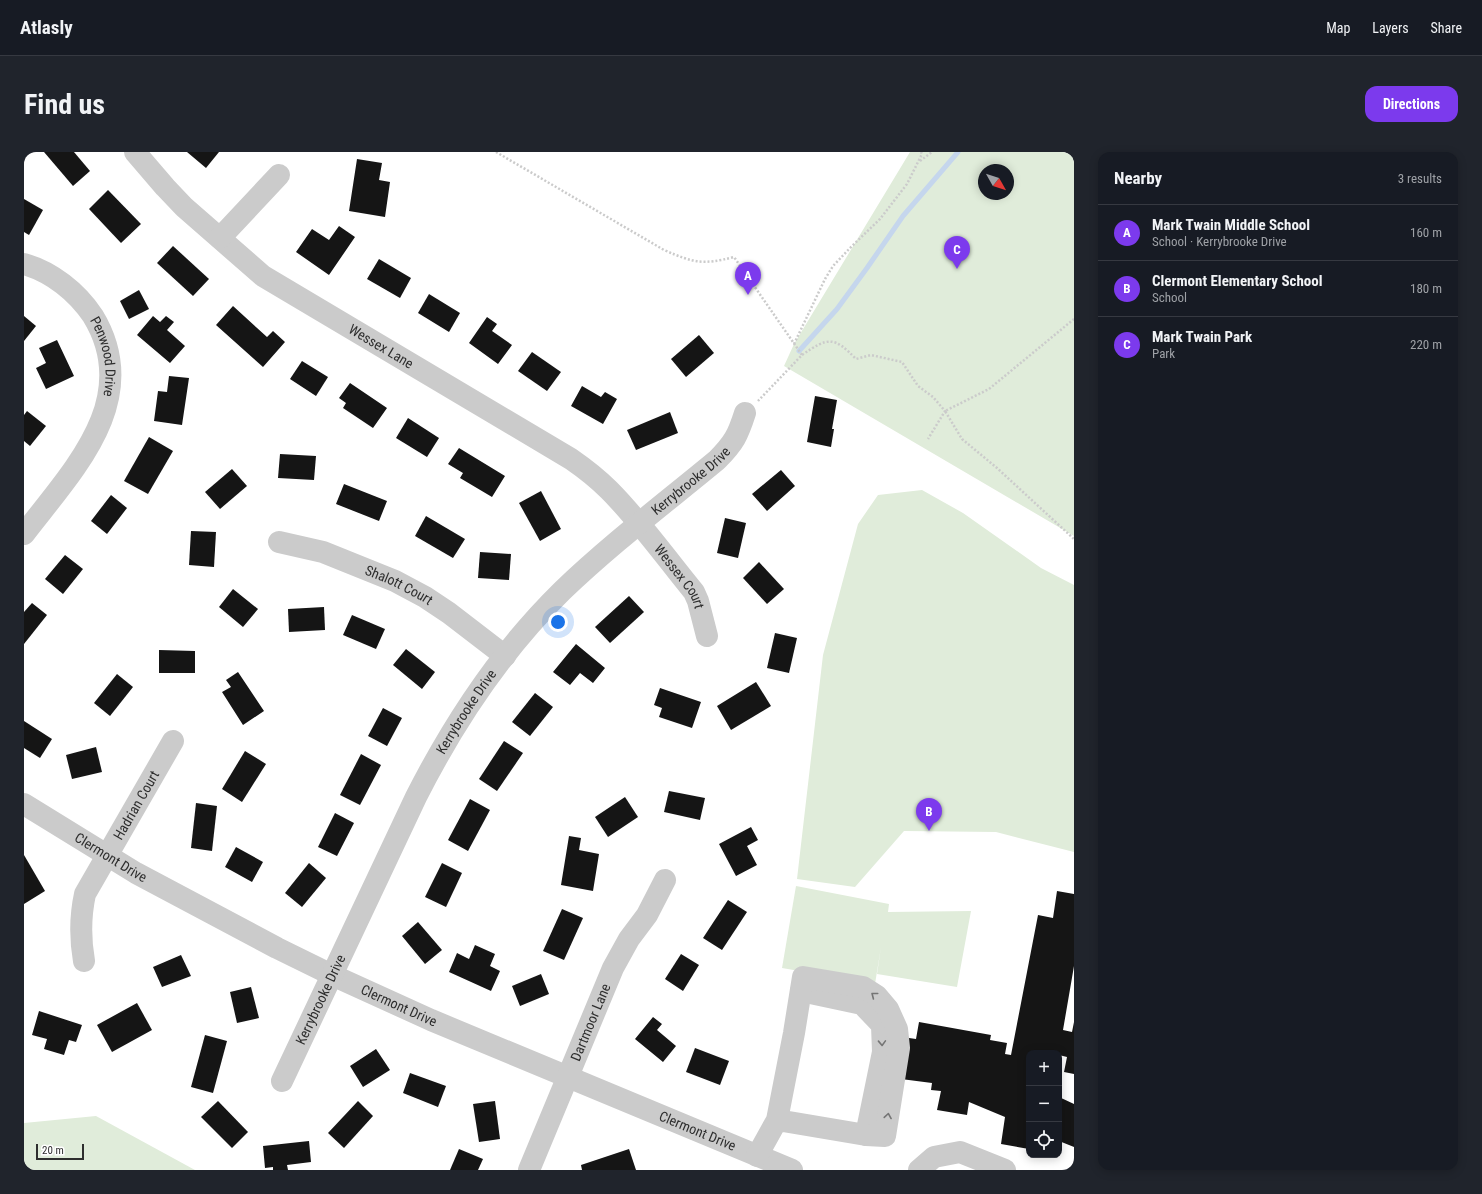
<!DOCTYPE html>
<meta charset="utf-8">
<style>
body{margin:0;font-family:"Roboto Condensed",sans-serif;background:#20242c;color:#f1f3f6}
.controls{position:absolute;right:12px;bottom:12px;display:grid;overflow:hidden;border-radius:8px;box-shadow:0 2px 10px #0003}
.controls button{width:36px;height:36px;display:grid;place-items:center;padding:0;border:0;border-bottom:1px solid #363941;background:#171b24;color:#f1f3f6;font:20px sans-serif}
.compass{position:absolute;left:954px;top:12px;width:36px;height:36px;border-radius:50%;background:#171b24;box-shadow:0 2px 10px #0003;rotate:129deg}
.scale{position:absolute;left:12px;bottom:10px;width:48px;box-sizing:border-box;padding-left:4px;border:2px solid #2e2e2e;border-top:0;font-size:11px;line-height:14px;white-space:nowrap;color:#2e2e2e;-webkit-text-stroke:3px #fff;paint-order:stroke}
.you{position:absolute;left:534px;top:470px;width:14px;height:14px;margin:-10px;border:3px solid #fff;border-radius:50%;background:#1a73e8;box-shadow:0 0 0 6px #1a73e833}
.badge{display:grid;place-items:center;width:26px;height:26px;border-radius:50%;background:#7c3aed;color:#fff;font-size:13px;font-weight:700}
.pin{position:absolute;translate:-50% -33px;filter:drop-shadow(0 1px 2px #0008)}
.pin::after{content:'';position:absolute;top:21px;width:14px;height:12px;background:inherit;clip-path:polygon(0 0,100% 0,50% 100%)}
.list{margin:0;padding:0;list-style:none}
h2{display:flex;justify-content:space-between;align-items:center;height:52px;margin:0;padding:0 16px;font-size:17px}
h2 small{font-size:13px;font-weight:400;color:#9ea1a6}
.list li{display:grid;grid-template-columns:26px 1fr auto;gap:12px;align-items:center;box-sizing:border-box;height:56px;padding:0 16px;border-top:1px solid #363941}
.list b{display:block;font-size:15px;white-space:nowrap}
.list p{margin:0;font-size:13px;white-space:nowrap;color:#9ea1a6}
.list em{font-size:13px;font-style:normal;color:#9ea1a6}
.icon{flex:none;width:22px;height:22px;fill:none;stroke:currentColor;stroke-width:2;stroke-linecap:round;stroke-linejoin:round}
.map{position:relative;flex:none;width:1050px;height:1018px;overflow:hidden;border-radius:12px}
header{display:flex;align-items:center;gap:24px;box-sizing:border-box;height:56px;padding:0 20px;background:#171b24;border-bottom:1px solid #363941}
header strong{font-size:19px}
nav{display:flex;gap:22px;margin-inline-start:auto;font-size:14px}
.intro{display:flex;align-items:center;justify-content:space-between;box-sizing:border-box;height:96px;padding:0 24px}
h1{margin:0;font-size:28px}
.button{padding:10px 18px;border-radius:12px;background:#7c3aed;color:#fff;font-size:14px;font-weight:700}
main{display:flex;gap:24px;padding:0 24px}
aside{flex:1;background:#171b24;border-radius:12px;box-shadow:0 2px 10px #0003}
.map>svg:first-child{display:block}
</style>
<header>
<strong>Atlasly</strong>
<nav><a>Map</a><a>Layers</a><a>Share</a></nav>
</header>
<div class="intro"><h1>Find us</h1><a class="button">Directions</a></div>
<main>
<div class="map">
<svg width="1050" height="1018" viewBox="0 0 1050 1018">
<rect width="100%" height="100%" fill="#fff"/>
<g fill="#e0ecda" fill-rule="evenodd">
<path d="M 886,0 L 1050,0 L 1050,384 L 760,214 L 770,192 ZM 960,18 L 984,18 L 984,42 L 960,42 Z"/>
<path d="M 898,338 L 939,361 L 1017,416 L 1050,433 L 1050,700 L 972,680 L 880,679 L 831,735 L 773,727 L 799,503 L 834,372 L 854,343 Z"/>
<path d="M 772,734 L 865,752 L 864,760 L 947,759 L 933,835 L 853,822 L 857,795 L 851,832 L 758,816 Z"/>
<path d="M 72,964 L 171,1018 L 0,1018 L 0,971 Z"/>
</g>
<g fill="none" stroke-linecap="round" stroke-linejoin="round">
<path stroke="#c5d6ed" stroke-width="5" d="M 775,199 L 813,157 L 843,116 L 879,64 L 934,0"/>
</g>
<g fill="#151515">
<path d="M 20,0 L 50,0 L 66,19 L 49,34 Z"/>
<path d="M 163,0 L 195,0 L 182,16 Z"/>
<path d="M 333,7 L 358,11 L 355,28 L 366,30 L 361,65 L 325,59 Z"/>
<path d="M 84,38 L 117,72 L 97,91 L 65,57 Z"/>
<path d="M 0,47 L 19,58 L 5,83 L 0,80 Z"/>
<path d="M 315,74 L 331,85 L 305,123 L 272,100 L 288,77 L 305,88 Z"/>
<path d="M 149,94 L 185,127 L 169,144 L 133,111 Z"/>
<path d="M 355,107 L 387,126 L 376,146 L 343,127 Z"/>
<path d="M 115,138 L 125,157 L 105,167 L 96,149 Z"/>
<path d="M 405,142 L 436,161 L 425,180 L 394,161 Z"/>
<path d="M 209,154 L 243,185 L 249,179 L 261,190 L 239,215 L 192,173 Z"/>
<path d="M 0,164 L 12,174 L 0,189 Z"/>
<path d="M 129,164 L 136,170 L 142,164 L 150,170 L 143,178 L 161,194 L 146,211 L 113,183 Z"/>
<path d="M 463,165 L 473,172 L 468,179 L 488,193 L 474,212 L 445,191 Z"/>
<path d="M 675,183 L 690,201 L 662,225 L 647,207 Z"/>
<path d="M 33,188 L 50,224 L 22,237 L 12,216 L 22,211 L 15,196 Z"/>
<path d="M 508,200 L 537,220 L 523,239 L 494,219 Z"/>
<path d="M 278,209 L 304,225 L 292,244 L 266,227 Z"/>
<path d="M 145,224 L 165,226 L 158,273 L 130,269 L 134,239 L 143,240 Z"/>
<path d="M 326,231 L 363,256 L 349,276 L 319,256 L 322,251 L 315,246 Z"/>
<path d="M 558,234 L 577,245 L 581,240 L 593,247 L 579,272 L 547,254 Z"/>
<path d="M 791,244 L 813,248 L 808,277 L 810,277 L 807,295 L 783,290 Z"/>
<path d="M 3,259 L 22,274 L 6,294 L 0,289 L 0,263 Z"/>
<path d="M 646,260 L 654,281 L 612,298 L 603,278 Z"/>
<path d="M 384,266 L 415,286 L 403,305 L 372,286 Z"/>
<path d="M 125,285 L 149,299 L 124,342 L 100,329 Z"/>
<path d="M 435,296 L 481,324 L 468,345 L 436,326 L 439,321 L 424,312 Z"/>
<path d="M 256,302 L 292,304 L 290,328 L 254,326 Z"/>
<path d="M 208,317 L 223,334 L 196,357 L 181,340 Z"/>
<path d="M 757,318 L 771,334 L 743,359 L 728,342 Z"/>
<path d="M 320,332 L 363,349 L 355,369 L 312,352 Z"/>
<path d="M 517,339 L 537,377 L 516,389 L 495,351 Z"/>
<path d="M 87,343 L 103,356 L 83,382 L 67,369 Z"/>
<path d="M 402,364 L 441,387 L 429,406 L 391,384 Z"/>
<path d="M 701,366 L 722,371 L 714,406 L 693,401 Z"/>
<path d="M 167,379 L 192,380 L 190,415 L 165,413 Z"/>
<path d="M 456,400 L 487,402 L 485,428 L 454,426 Z"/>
<path d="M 41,403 L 59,417 L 39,442 L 21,427 Z"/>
<path d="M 735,410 L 760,437 L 743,452 L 719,426 Z"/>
<path d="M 209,437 L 234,457 L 219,475 L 195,455 Z"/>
<path d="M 605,444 L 620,460 L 586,491 L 571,475 Z"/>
<path d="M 8,451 L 23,463 L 0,492 L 0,460 Z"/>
<path d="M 300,455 L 301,478 L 265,480 L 264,457 Z"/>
<path d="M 328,463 L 361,477 L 352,497 L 319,483 Z"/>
<path d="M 751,481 L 773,486 L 765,521 L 743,516 Z"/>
<path d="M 552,492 L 581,516 L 569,531 L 556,521 L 546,533 L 529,520 Z"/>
<path d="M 382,497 L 411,520 L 398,537 L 369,513 Z"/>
<path d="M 135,498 L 171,499 L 171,521 L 135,521 Z"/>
<path d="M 214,520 L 240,559 L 219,573 L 198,540 L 207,535 L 202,528 Z"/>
<path d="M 93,522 L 109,535 L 86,564 L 70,551 Z"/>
<path d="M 732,530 L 747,554 L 707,578 L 693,554 Z"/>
<path d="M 636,536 L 677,550 L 668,576 L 635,565 L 638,556 L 630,553 Z"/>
<path d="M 511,541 L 529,555 L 506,584 L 488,570 Z"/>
<path d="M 359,556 L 378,566 L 363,594 L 344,584 Z"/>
<path d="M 0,569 L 28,587 L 16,606 L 0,596 Z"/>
<path d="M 480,589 L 499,601 L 473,639 L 455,627 Z"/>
<path d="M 72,595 L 78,620 L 48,627 L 42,603 Z"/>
<path d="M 221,599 L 242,612 L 218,650 L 198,637 Z"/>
<path d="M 337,602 L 357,613 L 336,653 L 316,643 Z"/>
<path d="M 645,639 L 681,646 L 676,668 L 640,660 Z"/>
<path d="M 601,645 L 614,665 L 584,685 L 571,665 Z"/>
<path d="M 446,647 L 466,658 L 444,699 L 424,688 Z"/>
<path d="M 172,651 L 193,654 L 188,699 L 167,696 Z"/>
<path d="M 311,661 L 330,671 L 313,704 L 294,695 Z"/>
<path d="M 727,675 L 734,688 L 723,694 L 733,713 L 712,724 L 695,692 Z"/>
<path d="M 545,684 L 557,686 L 555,698 L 575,702 L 569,739 L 537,733 Z"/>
<path d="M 212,695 L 239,710 L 228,730 L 201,715 Z"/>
<path d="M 0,703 L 21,739 L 0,752 Z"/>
<path d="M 285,711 L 302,726 L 278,755 L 261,741 Z"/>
<path d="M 418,711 L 438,721 L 422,755 L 401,745 Z"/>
<path d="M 1033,739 L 1050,742 L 1050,814 L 1039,878 L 1048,880 L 1050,870 L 1050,922 L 1040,920 L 1043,905 L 1035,903 L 1035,901 L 1005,901 L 1005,997 L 977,992 L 981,965 L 945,950 L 943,963 L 913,958 L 917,939 L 907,938 L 908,931 L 877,927 L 885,886 L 892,887 L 895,870 L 967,883 L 966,888 L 983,891 L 981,902 L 987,903 L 1014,763 L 1029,766 Z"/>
<path d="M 704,748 L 723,760 L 698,798 L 679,786 Z"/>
<path d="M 538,757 L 559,766 L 540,808 L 519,799 Z"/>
<path d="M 394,770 L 418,798 L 401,812 L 378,784 Z"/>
<path d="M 451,793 L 471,802 L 466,814 L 476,819 L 467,839 L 425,820 L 433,801 L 445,807 Z"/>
<path d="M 657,802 L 675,813 L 659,839 L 641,827 Z"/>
<path d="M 157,803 L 167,824 L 138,835 L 129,815 Z"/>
<path d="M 517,822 L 525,842 L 496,854 L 488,834 Z"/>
<path d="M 227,835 L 235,866 L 213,871 L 206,840 Z"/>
<path d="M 113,851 L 128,878 L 88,900 L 73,873 Z"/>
<path d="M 15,859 L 58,873 L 52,890 L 45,888 L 40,903 L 20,897 L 23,887 L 8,883 Z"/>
<path d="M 629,865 L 638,872 L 633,878 L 652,894 L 639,910 L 611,887 Z"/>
<path d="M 181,883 L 203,889 L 189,941 L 167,935 Z"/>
<path d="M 671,896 L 705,909 L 696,933 L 662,920 Z"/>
<path d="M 352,897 L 366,918 L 339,935 L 326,914 Z"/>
<path d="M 386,921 L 422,934 L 414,955 L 379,941 Z"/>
<path d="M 1035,945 L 1050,952 L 1050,995 L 1035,989 Z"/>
<path d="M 194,949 L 224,980 L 208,996 L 177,965 Z"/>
<path d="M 334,949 L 349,964 L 320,996 L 304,981 Z"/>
<path d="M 471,949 L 476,987 L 455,990 L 449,952 Z"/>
<path d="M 285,989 L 287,1010 L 263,1013 L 264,1018 L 249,1018 L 249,1015 L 241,1016 L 239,994 Z"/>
<path d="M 435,997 L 459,1007 L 454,1018 L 426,1018 Z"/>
<path d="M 605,997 L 612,1018 L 558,1018 L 557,1013 Z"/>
</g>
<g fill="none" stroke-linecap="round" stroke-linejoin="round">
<g stroke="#cbcbcb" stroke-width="2.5" stroke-dasharray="2 2" stroke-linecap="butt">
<path d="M 472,0 L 640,98 C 670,111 679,113 710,105 L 778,203 L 734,249"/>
<path d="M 896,9 L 908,0"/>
<path d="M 1050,167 L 965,237 L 921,259 L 938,287 L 973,316 L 1050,387"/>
<path d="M 770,192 L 801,127 L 809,114 L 827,95 L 856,67 L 883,32 L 898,2 L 897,0"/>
<path d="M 778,203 C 804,185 810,184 832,207 L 847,203 L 878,210 L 894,234 L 909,245 L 921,259 L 904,287"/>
</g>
<g stroke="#cbcbcb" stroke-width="22">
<path id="s1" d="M 111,0 L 141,35 L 160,55 L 239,124 L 547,307 C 560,316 573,326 585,338 C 616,369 642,406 670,440 L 674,449 L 683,484"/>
<path d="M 196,86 L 255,23"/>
<path id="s2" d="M 0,112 C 28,120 53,140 69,164 C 120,248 48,319 0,382"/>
<path id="s3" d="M 255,390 L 299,400 L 371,429 L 401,445 L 425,461 L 481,504"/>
<path id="s4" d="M 0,652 L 112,721 L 253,796 L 308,823 L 407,868 L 768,1018"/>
<path id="s5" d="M 60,809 C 56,786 56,765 61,742 L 149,589"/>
<path d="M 777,839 L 838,852 L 858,873 L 859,900 L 842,983"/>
<path id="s6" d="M 258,929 L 392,645 C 430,570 478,498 538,439 C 587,392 641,351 693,308 C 710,291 714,283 721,261"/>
<path d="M 733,1004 L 753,968 L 842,983 L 861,984 L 875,896 L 873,877 L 864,857 L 853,844 L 839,835 L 779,825 L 770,881 L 753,968"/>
<path id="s7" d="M 505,1018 L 589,816 L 605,787 L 623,763 L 641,728"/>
<path d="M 895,1018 L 910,1005 L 936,1000 L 981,1018"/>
</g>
</g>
<defs><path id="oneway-chevron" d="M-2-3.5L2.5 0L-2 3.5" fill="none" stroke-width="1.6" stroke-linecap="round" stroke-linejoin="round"/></defs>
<g stroke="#757575">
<use href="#oneway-chevron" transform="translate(850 843) rotate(-142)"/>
<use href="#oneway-chevron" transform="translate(858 891) rotate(88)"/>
<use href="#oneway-chevron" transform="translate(864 964) rotate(-81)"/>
</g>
<g text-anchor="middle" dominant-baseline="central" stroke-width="4" stroke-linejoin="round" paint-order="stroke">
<g font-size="14" fill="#2e2e2e" stroke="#fff">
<text stroke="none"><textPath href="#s1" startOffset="316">Wessex Lane</textPath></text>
<text stroke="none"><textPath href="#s2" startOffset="131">Penwood Drive</textPath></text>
<text stroke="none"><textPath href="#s6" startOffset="737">Kerrybrooke Drive</textPath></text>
<text stroke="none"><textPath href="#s1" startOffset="698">Wessex Court</textPath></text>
<text stroke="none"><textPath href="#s3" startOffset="128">Shalott Court</textPath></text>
<text stroke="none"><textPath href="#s6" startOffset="413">Kerrybrooke Drive</textPath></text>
<text stroke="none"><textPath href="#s5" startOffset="170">Hadrian Court</textPath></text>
<text stroke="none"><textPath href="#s4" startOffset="102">Clermont Drive</textPath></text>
<text stroke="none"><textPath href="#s6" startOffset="90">Kerrybrooke Drive</textPath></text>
<text stroke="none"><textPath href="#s4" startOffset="426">Clermont Drive</textPath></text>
<text stroke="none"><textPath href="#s7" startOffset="160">Dartmoor Lane</textPath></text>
<text stroke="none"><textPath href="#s4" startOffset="750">Clermont Drive</textPath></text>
</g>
</g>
</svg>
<div class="controls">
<button>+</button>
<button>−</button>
<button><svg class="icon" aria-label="locate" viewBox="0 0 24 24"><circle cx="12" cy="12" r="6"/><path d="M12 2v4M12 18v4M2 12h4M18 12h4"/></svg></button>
</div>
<svg class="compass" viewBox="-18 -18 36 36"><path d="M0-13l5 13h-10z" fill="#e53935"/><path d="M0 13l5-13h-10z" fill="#9ea1a6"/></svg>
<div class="scale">20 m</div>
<div class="you"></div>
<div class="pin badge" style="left:724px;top:143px">A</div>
<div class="pin badge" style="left:905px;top:679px">B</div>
<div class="pin badge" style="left:933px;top:117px">C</div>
</div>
<aside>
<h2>Nearby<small>3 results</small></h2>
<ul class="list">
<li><span class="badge">A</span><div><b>Mark Twain Middle School</b><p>School · Kerrybrooke Drive</p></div><em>160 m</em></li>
<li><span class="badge">B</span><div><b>Clermont Elementary School</b><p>School</p></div><em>180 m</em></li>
<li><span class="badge">C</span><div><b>Mark Twain Park</b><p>Park</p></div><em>220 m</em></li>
</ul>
</aside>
</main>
